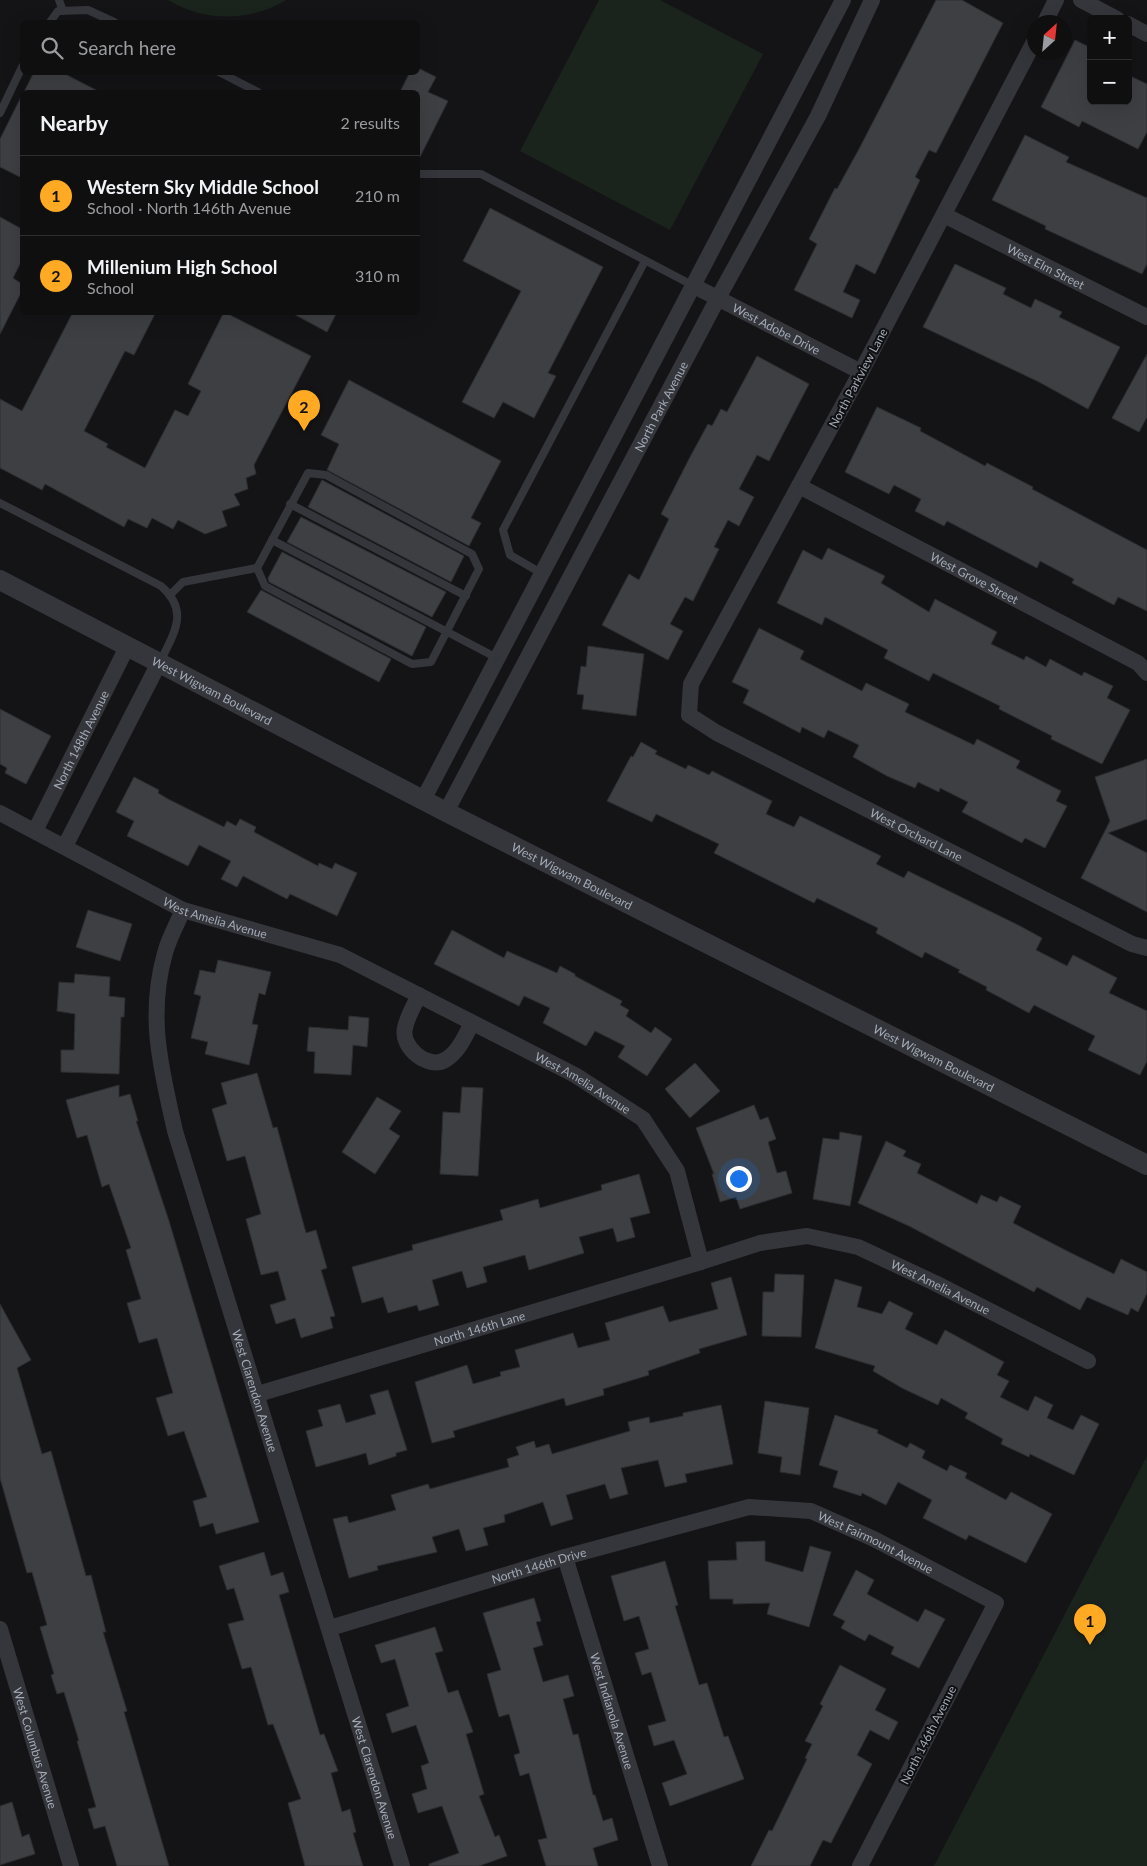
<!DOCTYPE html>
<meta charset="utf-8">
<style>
body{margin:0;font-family:Lato,sans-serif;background:#181819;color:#f1f3f6}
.controls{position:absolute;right:15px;top:15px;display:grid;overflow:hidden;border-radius:8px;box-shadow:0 5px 20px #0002}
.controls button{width:45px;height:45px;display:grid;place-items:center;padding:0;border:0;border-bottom:1px solid #2f2f30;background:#0f0f10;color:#f1f3f6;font:25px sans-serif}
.compass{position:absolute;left:1027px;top:15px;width:45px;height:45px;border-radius:50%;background:#0f0f10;box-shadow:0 5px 20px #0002;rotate:27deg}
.you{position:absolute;left:738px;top:1178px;width:18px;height:18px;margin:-12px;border:4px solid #fff;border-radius:50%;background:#1a73e8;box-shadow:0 0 0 8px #1a73e833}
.badge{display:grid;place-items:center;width:32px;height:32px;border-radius:50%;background:#fa2;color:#111;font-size:16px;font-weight:700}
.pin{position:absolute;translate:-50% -41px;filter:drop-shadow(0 1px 2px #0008)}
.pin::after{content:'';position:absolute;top:26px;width:18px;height:15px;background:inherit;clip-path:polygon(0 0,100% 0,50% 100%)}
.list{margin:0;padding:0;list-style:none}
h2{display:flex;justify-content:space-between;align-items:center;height:65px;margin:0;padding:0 20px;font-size:21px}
h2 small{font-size:16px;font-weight:400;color:#9b9c9f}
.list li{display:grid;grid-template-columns:32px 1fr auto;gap:15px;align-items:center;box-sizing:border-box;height:80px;padding:0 20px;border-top:1px solid #2f2f30}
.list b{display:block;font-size:19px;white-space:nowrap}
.list p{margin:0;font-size:16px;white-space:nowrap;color:#9b9c9f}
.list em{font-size:16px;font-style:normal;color:#9b9c9f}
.icon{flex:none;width:28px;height:28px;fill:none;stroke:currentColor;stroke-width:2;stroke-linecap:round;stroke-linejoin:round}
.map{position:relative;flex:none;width:1147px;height:1866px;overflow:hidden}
.search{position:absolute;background:#0f0f10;box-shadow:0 5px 20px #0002;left:20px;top:20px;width:400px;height:55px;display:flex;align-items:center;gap:12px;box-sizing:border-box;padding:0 18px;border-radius:8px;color:#9b9c9f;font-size:19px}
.panel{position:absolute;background:#0f0f10;box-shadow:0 5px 20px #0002;left:20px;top:90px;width:400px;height:225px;border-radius:8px}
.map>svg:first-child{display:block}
</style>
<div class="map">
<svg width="1147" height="1866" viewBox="0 0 1147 1866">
<rect width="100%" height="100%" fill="#141416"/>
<g fill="#1b241c">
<path d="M 168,0 L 286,0 C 250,22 204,22 168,0 Z"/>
<path d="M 599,0 L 660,0 L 763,54 L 670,230 L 520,151 Z"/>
<path d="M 1147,1456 L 1147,1866 L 934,1866 Z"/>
</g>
<g fill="#3e3f43" stroke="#2d2e32">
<path d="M 936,0 L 962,0 L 1003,23 L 936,153 L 929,150 L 915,177 L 920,180 L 875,274 L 856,264 L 843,292 L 860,300 L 852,318 L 794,290 L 817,244 L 809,239 L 835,188 L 837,189 L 859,149 Z"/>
<path d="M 1075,40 L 1091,48 L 1091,101 L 1128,101 L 1128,75 L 1147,84 L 1147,132 L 1138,149 L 1082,121 L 1079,127 L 1041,107 Z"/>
<path d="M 418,68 L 436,77 L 428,92 L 448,101 L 418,161 L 418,92 L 400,92 L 410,72 L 418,72 Z"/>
<path d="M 34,72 L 61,72 L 100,92 L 24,92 Z"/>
<path d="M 22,95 L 22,178 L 0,167 L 0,139 Z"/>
<path d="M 1025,135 L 1069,157 L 1066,162 L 1147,198 L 1147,264 L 1142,274 L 1045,229 L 1046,226 L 992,200 Z"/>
<path d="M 490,208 L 603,267 L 548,373 L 556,376 L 534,418 L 503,402 L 494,418 L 462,402 L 521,291 L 463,261 Z"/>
<path d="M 0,217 L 22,229 L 22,260 L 13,278 L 22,284 L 22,291 L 0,334 Z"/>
<path d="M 955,264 L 1006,288 L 1003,294 L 1031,308 L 1035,299 L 1062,312 L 1059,317 L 1120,347 L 1088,409 L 1039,382 L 923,327 Z"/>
<path d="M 73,312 L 156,312 L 134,355 L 125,351 L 84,431 L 108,444 L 106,447 L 145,468 L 175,410 L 188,416 L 201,391 L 188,384 L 224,312 L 311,356 L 254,465 L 256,474 L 246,478 L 248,489 L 234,494 L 240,505 L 222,511 L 227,526 L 205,534 L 178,520 L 173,529 L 152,518 L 147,528 L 128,519 L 124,527 L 45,484 L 42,490 L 0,468 L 0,399 L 22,411 Z"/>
<path d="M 290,312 L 337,312 L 327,332 Z"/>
<path d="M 1147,354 L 1147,417 L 1139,432 L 1112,418 Z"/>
<path d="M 757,356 L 809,384 L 769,461 L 757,455 L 739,489 L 754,497 L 739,526 L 728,520 L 714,547 L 719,549 L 693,601 L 685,597 L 670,624 L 683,631 L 668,660 L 602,625 L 629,574 L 639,580 L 669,519 L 661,514 L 690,457 L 708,424 L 712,426 L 721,409 L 727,412 Z"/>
<path d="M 349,380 L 501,461 L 471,518 L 481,523 L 469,546 L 327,470 L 339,444 L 321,435 Z"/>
<path d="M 877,407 L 921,428 L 920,431 L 985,466 L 987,463 L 1033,487 L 1032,489 L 1147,550 L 1147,611 L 1118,597 L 1114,605 L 1072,583 L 1074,579 L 1040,561 L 1037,568 L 947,521 L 944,526 L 915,511 L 921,499 L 894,485 L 889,494 L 845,472 Z"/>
<path d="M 322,480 L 464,556 L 451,582 L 308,507 Z"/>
<path d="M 301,517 L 446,592 L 432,617 L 287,542 Z"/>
<path d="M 828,548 L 885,576 L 881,583 L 929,612 L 935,599 L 997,632 L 991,644 L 1024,660 L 1026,656 L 1046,667 L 1050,659 L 1082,676 L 1084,672 L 1113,686 L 1107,698 L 1130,710 L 1102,764 L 1051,739 L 1052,736 L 999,709 L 1000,706 L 933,673 L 929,681 L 884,658 L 888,650 L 825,617 L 822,625 L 777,603 L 803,550 L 822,560 Z"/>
<path d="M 282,552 L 426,627 L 412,656 L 269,582 L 268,578 Z"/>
<path d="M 261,590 L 391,659 L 379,682 L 247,612 Z"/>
<path d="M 759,628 L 804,651 L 800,659 L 862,691 L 866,683 L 909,704 L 905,712 L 974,745 L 977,739 L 1020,761 L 1016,768 L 1061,791 L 1056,801 L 1067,806 L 1045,848 L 1025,838 L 1022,843 L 962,812 L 968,802 L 940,788 L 939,792 L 918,782 L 915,788 L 887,776 L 853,757 L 859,745 L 828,730 L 824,738 L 802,727 L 800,733 L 743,703 L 749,690 L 732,682 Z"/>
<path d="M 588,646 L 644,654 L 636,716 L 582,709 L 584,695 L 577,694 L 581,666 L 586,667 Z"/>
<path d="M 0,709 L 51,736 L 26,784 L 5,773 L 7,768 L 0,764 Z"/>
<path d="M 641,742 L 657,751 L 655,754 L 686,769 L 688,765 L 709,775 L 712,771 L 772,801 L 766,814 L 794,827 L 800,816 L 881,856 L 876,864 L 904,878 L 908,871 L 1020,926 L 1042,938 L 1036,950 L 1067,966 L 1073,955 L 1117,978 L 1109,993 L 1147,1011 L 1147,1061 L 1140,1075 L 1088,1050 L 1095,1036 L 1034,1005 L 1029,1013 L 986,990 L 987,987 L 958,972 L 960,970 L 925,952 L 922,958 L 876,933 L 878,928 L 817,898 L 814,903 L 714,853 L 719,844 L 656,814 L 652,822 L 607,801 L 631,756 L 633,757 Z"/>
<path d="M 1147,759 L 1147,819 L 1108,833 L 1147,853 L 1147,912 L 1081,878 L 1110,821 L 1095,777 Z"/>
<path d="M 134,777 L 159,790 L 158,793 L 168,799 L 224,827 L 227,821 L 236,826 L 240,819 L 256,827 L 254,832 L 318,866 L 319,863 L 332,869 L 335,863 L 357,873 L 337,916 L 290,894 L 287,899 L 243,876 L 237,887 L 221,879 L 231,861 L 199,845 L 188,866 L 127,836 L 134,821 L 116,812 Z"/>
<path d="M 88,910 L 132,924 L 120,961 L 76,947 Z"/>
<path d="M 452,930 L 504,958 L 507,951 L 557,973 L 560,966 L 575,974 L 575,976 L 622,1001 L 620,1005 L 629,1010 L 626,1016 L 651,1033 L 655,1027 L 672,1039 L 647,1076 L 618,1057 L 625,1046 L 595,1031 L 586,1046 L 543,1023 L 550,1008 L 524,996 L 519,1006 L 434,964 Z"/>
<path d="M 218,960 L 271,972 L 265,995 L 259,993 L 252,1024 L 258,1025 L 249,1065 L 205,1054 L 208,1042 L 191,1038 L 201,996 L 194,994 L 200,970 L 215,973 Z"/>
<path d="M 75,974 L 110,977 L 109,996 L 125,998 L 124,1017 L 121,1017 L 119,1074 L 61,1072 L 61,1050 L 74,1050 L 75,1014 L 57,1011 L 59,982 L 74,983 Z"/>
<path d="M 349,1016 L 369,1018 L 367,1047 L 353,1045 L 351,1075 L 314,1073 L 315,1052 L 307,1051 L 309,1027 L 348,1030 Z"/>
<path d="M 695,1063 L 720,1091 L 690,1118 L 665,1089 Z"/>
<path d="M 257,1073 L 273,1128 L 277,1127 L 306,1233 L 316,1230 L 327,1268 L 321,1270 L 335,1316 L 330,1317 L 333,1328 L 301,1338 L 295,1318 L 276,1324 L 270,1305 L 286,1300 L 278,1271 L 261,1275 L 246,1219 L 261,1214 L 245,1156 L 227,1161 L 212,1109 L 227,1104 L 221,1083 Z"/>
<path d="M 119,1085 L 119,1097 L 130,1094 L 138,1121 L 136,1121 L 169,1221 L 259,1522 L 216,1534 L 213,1523 L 200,1527 L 193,1501 L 207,1497 L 184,1431 L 168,1436 L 156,1398 L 173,1393 L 157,1338 L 139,1343 L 127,1303 L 141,1299 L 126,1250 L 131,1248 L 109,1184 L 102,1187 L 87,1135 L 77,1138 L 66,1100 Z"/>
<path d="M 462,1087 L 483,1088 L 478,1176 L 440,1174 L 443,1112 L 460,1113 Z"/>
<path d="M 377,1097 L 401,1111 L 389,1129 L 400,1136 L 375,1174 L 342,1152 Z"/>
<path d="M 754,1105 L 760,1120 L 768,1117 L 776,1139 L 768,1142 L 777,1173 L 786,1171 L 792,1193 L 740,1209 L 736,1197 L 720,1202 L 712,1174 L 714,1174 L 696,1128 Z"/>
<path d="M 840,1132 L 862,1136 L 850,1206 L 813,1199 L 823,1138 L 839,1140 Z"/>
<path d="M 886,1141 L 906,1151 L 903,1156 L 921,1164 L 917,1173 L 977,1204 L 981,1195 L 997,1202 L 1000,1196 L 1021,1206 L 1013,1223 L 1069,1252 L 1114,1274 L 1121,1259 L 1147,1272 L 1147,1293 L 1138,1312 L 1131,1308 L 1128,1315 L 1087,1297 L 1080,1310 L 1037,1287 L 1034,1292 L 909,1226 L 858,1203 Z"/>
<path d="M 639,1174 L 650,1213 L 630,1218 L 635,1237 L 617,1242 L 613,1228 L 579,1237 L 584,1253 L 529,1270 L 525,1255 L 483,1267 L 487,1282 L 467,1288 L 462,1271 L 432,1280 L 439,1305 L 419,1311 L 417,1305 L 388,1313 L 383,1297 L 362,1303 L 352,1267 L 413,1250 L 412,1245 L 503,1220 L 500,1210 L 538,1199 L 540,1208 L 602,1190 L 601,1185 Z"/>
<path d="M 775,1274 L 804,1275 L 801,1337 L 762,1336 L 763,1292 L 774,1292 Z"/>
<path d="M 731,1277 L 747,1335 L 699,1349 L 700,1353 L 648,1371 L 649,1375 L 603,1389 L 604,1395 L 566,1406 L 564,1398 L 453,1431 L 455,1437 L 432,1443 L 415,1382 L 467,1365 L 473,1384 L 501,1376 L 500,1372 L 520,1367 L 515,1350 L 573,1333 L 578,1348 L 610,1340 L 605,1323 L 663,1306 L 669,1322 L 718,1309 L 711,1283 Z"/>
<path d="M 835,1279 L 862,1287 L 857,1307 L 882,1314 L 889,1301 L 913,1313 L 905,1329 L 937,1345 L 945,1330 L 1004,1362 L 997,1375 L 1009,1381 L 1000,1397 L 1028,1411 L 1035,1396 L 1053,1405 L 1047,1418 L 1073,1430 L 1081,1415 L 1099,1424 L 1074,1475 L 1030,1454 L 1029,1457 L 1001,1444 L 1003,1439 L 965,1418 L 968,1413 L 941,1398 L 938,1405 L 902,1388 L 873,1371 L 875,1366 L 815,1348 Z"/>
<path d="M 0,1304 L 31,1360 L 17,1368 L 42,1454 L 51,1451 L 86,1576 L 91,1575 L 106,1632 L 103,1632 L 127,1711 L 124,1712 L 169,1866 L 117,1866 L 105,1826 L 94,1829 L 88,1809 L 96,1807 L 77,1741 L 79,1741 L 64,1692 L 57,1694 L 51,1675 L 54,1674 L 40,1627 L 47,1625 L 32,1572 L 27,1573 L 0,1478 Z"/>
<path d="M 388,1390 L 407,1450 L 396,1453 L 396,1456 L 369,1465 L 366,1453 L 316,1467 L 306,1431 L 323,1426 L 318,1410 L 340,1404 L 346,1423 L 376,1414 L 370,1395 Z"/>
<path d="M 765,1401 L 809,1408 L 800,1475 L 780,1472 L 782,1457 L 758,1453 Z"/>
<path d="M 721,1405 L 733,1464 L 685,1474 L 687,1482 L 665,1487 L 658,1460 L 621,1468 L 628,1494 L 610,1499 L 605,1484 L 566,1495 L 573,1519 L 551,1526 L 543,1502 L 504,1515 L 505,1522 L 483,1528 L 488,1545 L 466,1551 L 459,1529 L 432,1537 L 437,1552 L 377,1566 L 378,1570 L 349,1578 L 333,1519 L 347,1516 L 349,1523 L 396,1510 L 391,1495 L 428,1484 L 430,1489 L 509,1467 L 507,1459 L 519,1455 L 516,1447 L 534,1441 L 536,1448 L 549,1444 L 552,1454 L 630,1431 L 628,1422 L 649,1417 L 650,1423 L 683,1416 L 683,1413 Z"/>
<path d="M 835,1415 L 878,1430 L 877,1433 L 907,1448 L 910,1443 L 925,1451 L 922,1458 L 947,1471 L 950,1465 L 967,1473 L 965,1478 L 1006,1500 L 1011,1492 L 1052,1514 L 1026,1563 L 969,1535 L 966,1540 L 923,1518 L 932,1500 L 898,1482 L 886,1505 L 862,1493 L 861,1496 L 833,1487 L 838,1471 L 819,1465 Z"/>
<path d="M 765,1541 L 765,1561 L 803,1572 L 810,1546 L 831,1552 L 809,1627 L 767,1614 L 770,1603 L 733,1604 L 733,1599 L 710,1599 L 708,1561 L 737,1560 L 736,1542 Z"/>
<path d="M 264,1552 L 271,1576 L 283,1572 L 289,1592 L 279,1595 L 320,1735 L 324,1734 L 338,1771 L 331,1773 L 342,1812 L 350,1809 L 356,1832 L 353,1833 L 363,1866 L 305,1866 L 288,1803 L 301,1799 L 273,1724 L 268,1725 L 251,1667 L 242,1669 L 228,1624 L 244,1620 L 234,1588 L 227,1590 L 219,1566 Z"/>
<path d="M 665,1561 L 678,1605 L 675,1606 L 699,1685 L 707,1683 L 724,1737 L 728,1736 L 744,1779 L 670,1806 L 662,1783 L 687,1774 L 674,1740 L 654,1746 L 648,1726 L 666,1721 L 651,1672 L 642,1675 L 635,1653 L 649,1649 L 639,1616 L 624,1621 L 611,1576 Z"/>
<path d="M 856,1570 L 874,1580 L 867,1594 L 885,1604 L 918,1622 L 925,1609 L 945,1619 L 919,1668 L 891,1654 L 894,1647 L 869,1634 L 865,1641 L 841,1628 L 845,1621 L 833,1615 Z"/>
<path d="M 534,1598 L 541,1621 L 536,1622 L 543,1645 L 533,1648 L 543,1682 L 568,1675 L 574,1696 L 563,1699 L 573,1735 L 578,1734 L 593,1795 L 595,1795 L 603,1821 L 612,1818 L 618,1840 L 593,1848 L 598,1866 L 546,1866 L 538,1840 L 547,1838 L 529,1773 L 520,1776 L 514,1755 L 520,1753 L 509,1714 L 499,1717 L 487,1674 L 501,1670 L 483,1613 Z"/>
<path d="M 435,1627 L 443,1651 L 435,1653 L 448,1693 L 458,1690 L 473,1732 L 466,1734 L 484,1794 L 479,1796 L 495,1837 L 499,1835 L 507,1856 L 479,1866 L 429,1866 L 429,1864 L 459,1853 L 442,1806 L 418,1813 L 412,1794 L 427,1789 L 421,1766 L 429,1763 L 416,1725 L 392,1733 L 386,1714 L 409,1706 L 395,1659 L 381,1663 L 375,1645 Z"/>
<path d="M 840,1665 L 886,1689 L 875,1710 L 898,1722 L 889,1740 L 870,1730 L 857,1755 L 872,1764 L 831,1843 L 823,1840 L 810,1866 L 751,1866 L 769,1830 L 772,1831 L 807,1759 L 805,1758 L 812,1744 L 805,1741 L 823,1706 L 820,1704 Z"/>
<path d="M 12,1802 L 22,1837 L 29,1834 L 35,1854 L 0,1865 L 0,1806 Z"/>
</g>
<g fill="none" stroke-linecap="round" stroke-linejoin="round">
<g stroke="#34363b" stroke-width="8">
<path d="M 59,0 L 63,11"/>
<path d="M 50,22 L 58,11 L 88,10 L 114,22"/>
<path d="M 219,72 L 258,92"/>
<path d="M 0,113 L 22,67"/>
<path d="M 418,174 L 481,174 L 692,285"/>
<path d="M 308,473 L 326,475 L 472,554 L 479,569 L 431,662 L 412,664 L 265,586 L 257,568 Z"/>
<path d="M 0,503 L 161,586 C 190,611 174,633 160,662"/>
<path d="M 290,504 L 466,596"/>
<path d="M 272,540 L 497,658"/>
<path d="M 541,573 L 510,555 L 503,530 L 645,261"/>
<path d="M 171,594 L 183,582 L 257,568"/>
</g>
<g stroke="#34363b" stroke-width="16">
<path d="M 1081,0 L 1117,19"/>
<path d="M 1045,22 L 1056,0"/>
<path d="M 1128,24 L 1147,34"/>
<path id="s1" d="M 1034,42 L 861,372 L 691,684 L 689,715 L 717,733 L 1132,944 L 1147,948"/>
<path id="s2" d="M 944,215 L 1147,317"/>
<path id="s3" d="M 692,285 L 861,372"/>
<path id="s4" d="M 799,486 L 1138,663 L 1147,673"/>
<path d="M 423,800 L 843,0"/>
<path id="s5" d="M 446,812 L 718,298 L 818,116 L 872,0"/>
<path id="s6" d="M 0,813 L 183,910 L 340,955 L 575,1075 L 643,1119 L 677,1171 L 701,1262 L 760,1243 L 807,1236 L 858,1247 L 935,1283 L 1088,1361"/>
<path id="s7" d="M 35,831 L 127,647"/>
<path d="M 65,846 L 159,663"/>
<path id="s8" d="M 183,910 C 177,924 169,938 165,953 C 147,1017 161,1068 175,1131 L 402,1866"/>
<path d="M 419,995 C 414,1006 407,1017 405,1028 C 400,1047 428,1070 445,1060 C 459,1052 465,1036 472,1023"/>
<path id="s9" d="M 258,1394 L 701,1262"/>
<path id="s10" d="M 565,1557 L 660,1866"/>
<path id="s11" d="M 330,1628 L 565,1557 L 749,1507 L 811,1511 L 874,1539 L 996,1603 L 860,1866"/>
<path id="s12" d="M 0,1629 L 71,1866"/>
</g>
<path stroke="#34363b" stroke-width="20" id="s13" d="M 0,580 L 446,812 L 1147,1165"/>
</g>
<g text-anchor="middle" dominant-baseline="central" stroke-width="4" stroke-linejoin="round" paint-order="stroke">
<g font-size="12" fill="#a4abb7" stroke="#0f0f11">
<text stroke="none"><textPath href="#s2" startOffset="114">West Elm Street</textPath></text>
<text stroke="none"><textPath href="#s3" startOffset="95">West Adobe Drive</textPath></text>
<text transform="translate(858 378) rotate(-62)">North Parkview Lane</text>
<text stroke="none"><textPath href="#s5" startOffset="459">North Park Avenue</textPath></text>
<text stroke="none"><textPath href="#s4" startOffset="198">West Grove Street</textPath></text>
<text stroke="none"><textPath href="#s13" startOffset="239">West Wigwam Boulevard</textPath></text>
<text stroke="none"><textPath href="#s7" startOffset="102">North 148th Avenue</textPath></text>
<text stroke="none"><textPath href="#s1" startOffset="1016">West Orchard Lane</textPath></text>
<text stroke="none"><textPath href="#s13" startOffset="644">West Wigwam Boulevard</textPath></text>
<text stroke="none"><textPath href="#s6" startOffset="240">West Amelia Avenue</textPath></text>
<text stroke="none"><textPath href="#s13" startOffset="1049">West Wigwam Boulevard</textPath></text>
<text stroke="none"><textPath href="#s6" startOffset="645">West Amelia Avenue</textPath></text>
<text stroke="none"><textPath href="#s6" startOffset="1125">West Amelia Avenue</textPath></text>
<text stroke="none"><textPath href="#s9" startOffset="231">North 146th Lane</textPath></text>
<text stroke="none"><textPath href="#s8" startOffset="499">West Clarendon Avenue</textPath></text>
<text stroke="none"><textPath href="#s11" startOffset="570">West Fairmount Avenue</textPath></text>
<text stroke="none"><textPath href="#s11" startOffset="218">North 146th Drive</textPath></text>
<text stroke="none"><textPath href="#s10" startOffset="161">West Indianola Avenue</textPath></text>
<text transform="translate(928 1735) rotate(-63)">North 146th Avenue</text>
<text stroke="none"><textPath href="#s12" startOffset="124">West Columbus Avenue</textPath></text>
<text stroke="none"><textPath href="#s8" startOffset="904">West Clarendon Avenue</textPath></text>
</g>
</g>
</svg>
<div class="controls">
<button>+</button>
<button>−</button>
</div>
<svg class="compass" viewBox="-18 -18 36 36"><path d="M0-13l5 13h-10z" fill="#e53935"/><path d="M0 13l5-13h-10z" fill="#9b9c9f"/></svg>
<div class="you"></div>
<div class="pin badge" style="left:1090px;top:1645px">1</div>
<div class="pin badge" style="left:304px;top:431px">2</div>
<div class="search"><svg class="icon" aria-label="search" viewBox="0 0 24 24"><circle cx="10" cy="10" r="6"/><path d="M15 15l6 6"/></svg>Search here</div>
<section class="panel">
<h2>Nearby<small>2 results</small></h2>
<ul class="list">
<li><span class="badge">1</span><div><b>Western Sky Middle School</b><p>School · North 146th Avenue</p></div><em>210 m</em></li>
<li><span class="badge">2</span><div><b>Millenium High School</b><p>School</p></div><em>310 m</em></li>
</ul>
</section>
</div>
